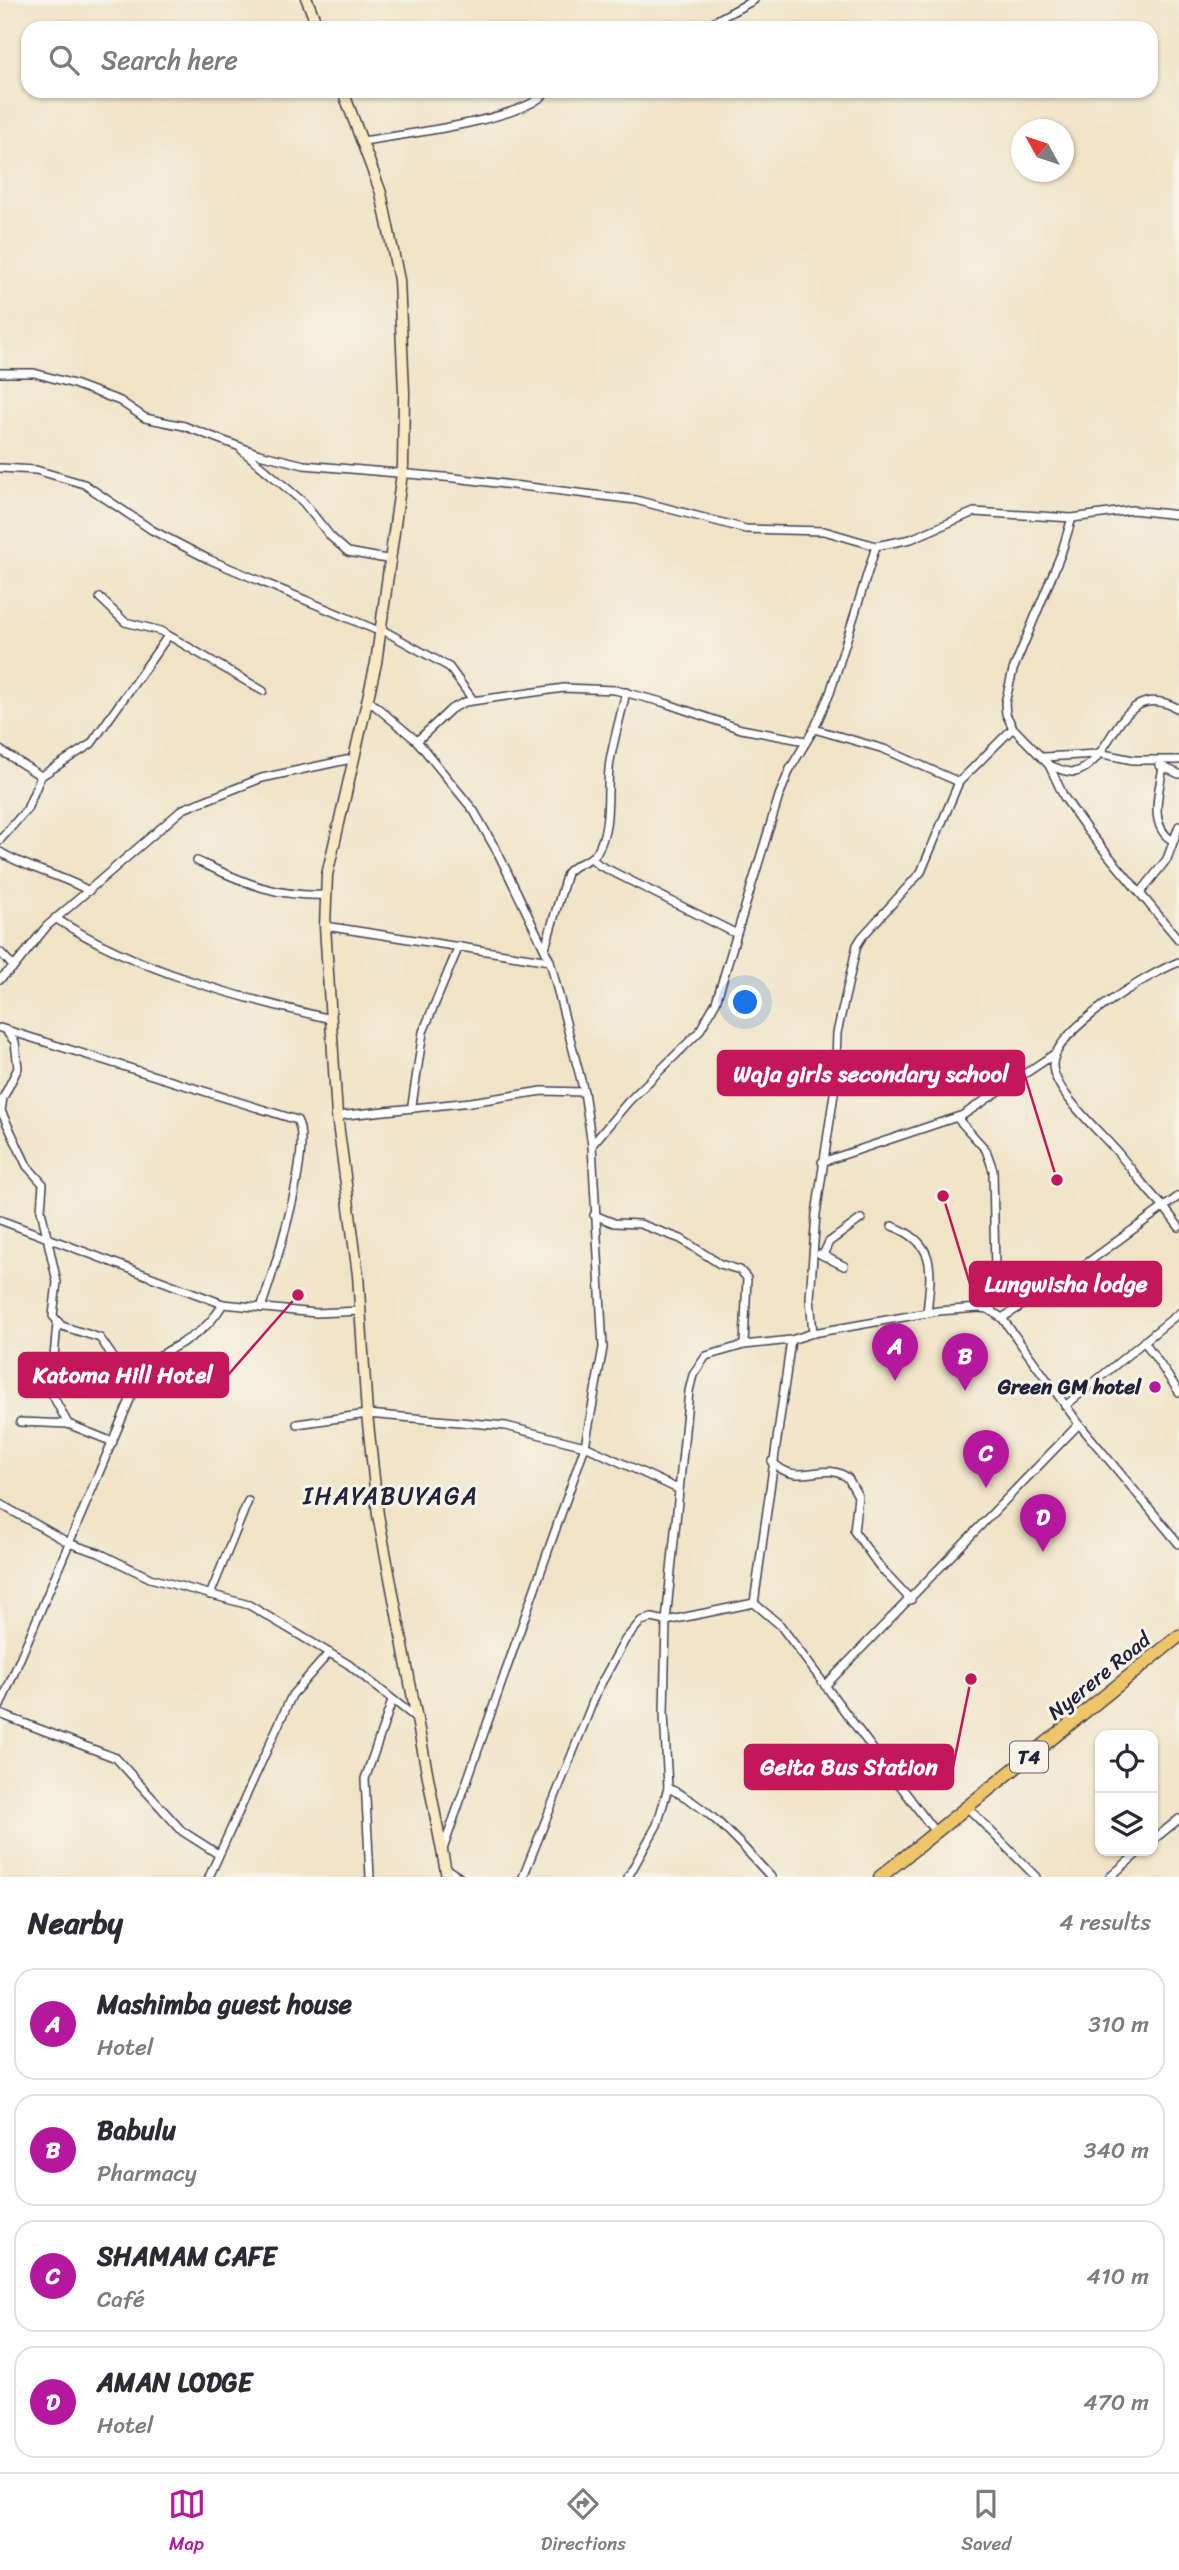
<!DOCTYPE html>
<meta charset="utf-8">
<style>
body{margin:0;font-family:Sriracha,sans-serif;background:#f7f7f7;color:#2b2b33}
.controls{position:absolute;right:21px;bottom:21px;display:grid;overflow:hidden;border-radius:14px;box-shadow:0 2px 5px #0004}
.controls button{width:63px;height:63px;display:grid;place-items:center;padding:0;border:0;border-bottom:2px solid #e1e1e2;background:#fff;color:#2b2b33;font:35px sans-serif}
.compass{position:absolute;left:1011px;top:119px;width:63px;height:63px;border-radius:50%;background:#fff;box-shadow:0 2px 5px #0004;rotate:310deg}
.you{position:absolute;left:746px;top:1003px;width:24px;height:24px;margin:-18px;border:5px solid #fff;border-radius:50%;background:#1a73e8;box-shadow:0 0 0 10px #1a73e833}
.badge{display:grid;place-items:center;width:46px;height:46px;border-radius:50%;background:#b5179e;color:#fff;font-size:23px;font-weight:700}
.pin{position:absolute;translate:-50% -58px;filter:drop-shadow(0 2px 4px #0008)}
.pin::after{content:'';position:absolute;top:37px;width:24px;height:21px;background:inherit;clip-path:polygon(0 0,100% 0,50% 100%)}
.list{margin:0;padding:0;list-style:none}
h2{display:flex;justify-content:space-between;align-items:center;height:91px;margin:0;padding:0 28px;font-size:30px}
h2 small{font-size:23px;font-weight:400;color:#7c7c81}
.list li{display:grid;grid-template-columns:46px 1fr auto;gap:21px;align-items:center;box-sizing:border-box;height:112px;margin:0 14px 14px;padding:0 14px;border:2px solid #e1e1e2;border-radius:21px}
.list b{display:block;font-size:26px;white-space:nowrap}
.list p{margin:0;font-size:23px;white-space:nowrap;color:#7c7c81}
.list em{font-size:23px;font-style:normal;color:#7c7c81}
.icon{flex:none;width:38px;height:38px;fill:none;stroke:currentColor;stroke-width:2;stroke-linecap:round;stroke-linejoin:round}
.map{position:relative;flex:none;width:1179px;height:1877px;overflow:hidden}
.search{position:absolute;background:#fff;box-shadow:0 2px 5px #0004;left:21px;right:21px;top:21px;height:77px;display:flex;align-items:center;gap:18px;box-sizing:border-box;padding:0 24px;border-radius:21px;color:#7c7c81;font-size:26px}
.sheet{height:595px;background:#fff}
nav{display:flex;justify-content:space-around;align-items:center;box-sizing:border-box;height:98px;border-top:2px solid #e1e1e2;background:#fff;font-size:19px;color:#7c7c81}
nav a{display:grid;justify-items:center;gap:4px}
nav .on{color:#b5179e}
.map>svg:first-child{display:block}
</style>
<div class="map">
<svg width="1179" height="1877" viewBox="0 0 1179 1877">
<rect width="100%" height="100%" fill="#f7f3e8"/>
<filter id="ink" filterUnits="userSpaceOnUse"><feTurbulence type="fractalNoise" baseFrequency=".0143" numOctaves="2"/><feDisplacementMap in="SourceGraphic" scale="14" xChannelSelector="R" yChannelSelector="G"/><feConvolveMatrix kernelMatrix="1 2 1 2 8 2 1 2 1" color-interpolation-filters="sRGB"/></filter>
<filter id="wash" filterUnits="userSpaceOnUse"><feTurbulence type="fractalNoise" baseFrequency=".00686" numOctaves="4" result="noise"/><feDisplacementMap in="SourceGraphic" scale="28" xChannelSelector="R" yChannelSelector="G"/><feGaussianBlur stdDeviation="1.57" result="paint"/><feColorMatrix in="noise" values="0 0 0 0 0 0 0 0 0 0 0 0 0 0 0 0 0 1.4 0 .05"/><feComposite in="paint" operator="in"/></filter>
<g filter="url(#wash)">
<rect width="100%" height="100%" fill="#f0e3c6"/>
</g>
<g filter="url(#ink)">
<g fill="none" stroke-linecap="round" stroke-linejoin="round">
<defs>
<g id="minor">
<path d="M 702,28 L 754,0"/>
<path d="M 363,141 C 400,135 527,120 547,91"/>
<path d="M 0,373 L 34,373 L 74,384 L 120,401 L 145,418 L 184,426 L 259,454 L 304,465 L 455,478 L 636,500 L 746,529 L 824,531 L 876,546 L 911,539 L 974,512 L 1072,518 L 1132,510 L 1179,515"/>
<path d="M 242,450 L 303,502 L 331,537 L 348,552 L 392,560"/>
<path d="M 0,468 L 36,470 L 84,484 L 152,530 L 208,559 L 381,632"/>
<path d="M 1072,518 L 1061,554 L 1013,670 L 1005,703 L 1006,714 L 1013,728 L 1049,765 L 1064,797 L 1088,831 L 1179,940"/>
<path d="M 100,598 L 125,622 L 161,631 L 263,691"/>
<path d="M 381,629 L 449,667 L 473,700"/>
<path d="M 367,699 L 417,741 L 474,811 L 499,855 L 550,961 L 584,1092 L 592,1145 L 603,1348 L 585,1446 L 442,1852"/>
<path d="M 814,729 L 884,749 L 959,782"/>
<path d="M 417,741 L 451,709 L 465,702 L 564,688 L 615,690 L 662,702 L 741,729 L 806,741"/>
<path d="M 0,750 L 41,776"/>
<path d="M 1098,753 L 1133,760 L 1179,760"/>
<path d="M 1044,757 L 1097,754"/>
<path d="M 1049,765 C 1057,768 1066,773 1075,772 C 1114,764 1117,675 1179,709"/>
<path d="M 1159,765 L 1179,774"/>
<path d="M 1163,767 C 1159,791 1148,826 1172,840"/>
<path d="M 0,840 L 27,809 L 41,776 L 91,744 L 168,636"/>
<path d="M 0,852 C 27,869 60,874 89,891"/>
<path d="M 591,858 L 599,865 L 735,933"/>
<path d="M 197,861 C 244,882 273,897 326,895"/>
<path d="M 1141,892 L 1167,859 L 1179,826"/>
<path d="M 55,918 C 137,971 237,997 331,1019"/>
<path d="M 325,926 L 550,961"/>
<path d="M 545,948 L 567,873 C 575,862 591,862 597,852 C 613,824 605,790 610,761 C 614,738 621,715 626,692"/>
<path d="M 0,952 L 14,967"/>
<path d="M 1179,962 C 1148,974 1055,1029 1053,1064 C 1052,1091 1103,1134 1119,1154 C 1134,1172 1147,1191 1164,1207 L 1179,1196"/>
<path d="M 0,979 L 14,967 L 47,926 L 183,809 L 262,778 L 351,759"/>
<path d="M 0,1028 L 297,1120 C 314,1149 273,1273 261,1308"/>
<path d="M 6,1031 L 15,1042 L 18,1068 L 3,1098 L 1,1111 L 27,1166 L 43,1184 L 41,1210 L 57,1282 L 53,1316 L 62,1326 L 100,1338 L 135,1389"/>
<path d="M 412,1105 L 423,1032 L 459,946"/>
<path d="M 337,1116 L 471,1102 L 542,1091 L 584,1092"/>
<path d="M 957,1118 L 986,1150 L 993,1170 L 995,1271 L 992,1311"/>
<path d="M 592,1145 L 628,1102 L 699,1032 L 716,1002 L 779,796 L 790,769 L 814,729 L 830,693 L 876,546"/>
<path d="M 822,1162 L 963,1115 L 1056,1053"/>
<path d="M 594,1215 L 614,1223 L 640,1224 L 681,1239 L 720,1264 L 740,1270 L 747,1278 L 744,1345 L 706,1356 L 693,1375 L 689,1391 L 666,1621 L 664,1713 L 668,1788 L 657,1825 L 628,1877"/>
<path d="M 0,1220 L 223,1304 L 316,1313 L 361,1311"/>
<path d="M 892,1226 C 938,1243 931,1271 927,1313"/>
<path d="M 820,1254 L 844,1266"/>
<path d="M 823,1255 L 829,1242 L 861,1219"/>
<path d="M 1002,1318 L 1072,1274 L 1164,1207 L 1179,1227"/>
<path d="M 57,1323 L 51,1392 L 68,1424"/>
<path d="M 813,1333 L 810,1298 L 816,1214 L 835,1087 L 837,1033 L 857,945 L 862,937 L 921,872 L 959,782 L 1013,728"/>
<path d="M 1144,1341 L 1179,1392"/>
<path d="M 744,1345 L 791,1340 L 813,1333 L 938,1311 L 979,1308 L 988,1309 L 1002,1318 L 1079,1424 L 1179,1544"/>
<path d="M 1065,1406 L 1179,1313"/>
<path d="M 20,1422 L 68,1424 L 113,1442"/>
<path d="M 297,1424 L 367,1414 L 506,1426 L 585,1446 L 678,1489"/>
<path d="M 772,1461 C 798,1490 822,1459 848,1478 L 858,1496 L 854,1531 L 880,1567 L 911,1600"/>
<path d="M 0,1504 L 71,1544 L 99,1553 L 150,1578 L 249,1605 L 348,1664 L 416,1718"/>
<path d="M 210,1595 L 248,1501"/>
<path d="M 754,1603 L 791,1340"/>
<path d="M 825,1686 L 1079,1424"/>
<path d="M 0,1706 L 143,1369 C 173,1341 200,1343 223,1304"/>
<path d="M 0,1714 L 116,1758 L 182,1831 L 218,1854"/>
<path d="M 668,1788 C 708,1805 742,1846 771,1877"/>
<path d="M 967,1807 L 1036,1877"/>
<path d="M 1153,1840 L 1179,1819"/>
<path d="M 445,1868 L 459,1877"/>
<path d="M 209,1877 L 292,1695 L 329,1653"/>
<path d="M 370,1877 L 365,1779 L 392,1701"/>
<path d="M 523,1877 L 598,1689 L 625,1640 L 641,1621 L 652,1618 L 666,1621 L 754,1603 L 780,1625 L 935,1832"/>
<path d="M 1110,1877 L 1140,1851"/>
</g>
<g id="secondary">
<path d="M 307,0 L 318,28"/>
<path d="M 343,91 L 381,193 L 399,280 L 404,392 L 403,466 L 376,663 L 327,875 L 325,926 L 337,1116 L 358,1275 L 367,1414 L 378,1515 L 447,1877"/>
</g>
<path id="trunk" d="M 880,1877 L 1179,1636"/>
</defs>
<use href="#minor" stroke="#413f50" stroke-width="10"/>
<use href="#secondary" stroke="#413f50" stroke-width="13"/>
<use href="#trunk" stroke="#413f50" stroke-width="15"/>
<use href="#minor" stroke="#fff" stroke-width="7"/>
<use href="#secondary" stroke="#f8e8c3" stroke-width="10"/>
<use href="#trunk" stroke="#eec569" stroke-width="12"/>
</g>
</g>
<circle fill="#b5179e" stroke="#f7f3e8" stroke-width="2.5" cx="1155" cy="1387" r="7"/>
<g text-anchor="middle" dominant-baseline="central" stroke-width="6" stroke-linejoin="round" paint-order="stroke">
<rect fill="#f7f3e8" stroke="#62616f" stroke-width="2" x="1010" y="1741.5" width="38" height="31" rx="5"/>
<g font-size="19" font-weight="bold" fill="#22223b">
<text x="1029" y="1757">T4</text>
</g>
<g font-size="21" font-weight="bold" fill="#22223b" stroke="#f7f3e8" text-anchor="end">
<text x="1141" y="1387">Green GM hotel</text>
</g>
<g font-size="21" fill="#22223b" stroke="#f7f3e8">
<text transform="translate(1099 1676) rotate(-39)">Nyerere Road</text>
</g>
<g font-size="24" letter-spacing="2" fill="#22223b" stroke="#f7f3e8">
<text x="391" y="1496">IHAYABUYAGA</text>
</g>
</g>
<path fill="none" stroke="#c2185b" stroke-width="2.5" d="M1057 1180L1024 1073M943 1196L970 1284M298 1295L228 1375M971 1679L953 1767"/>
<g fill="#c2185b" stroke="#f7f3e8" stroke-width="2.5">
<circle cx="1057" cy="1180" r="7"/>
<circle cx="943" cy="1196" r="7"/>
<circle cx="298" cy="1295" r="7"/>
<circle cx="971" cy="1679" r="7"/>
</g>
<g fill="#c2185b" stroke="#c2185b" stroke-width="2.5">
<rect x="718" y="1051" width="306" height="44" rx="7"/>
<rect x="970" y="1262" width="191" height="44" rx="7"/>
<rect x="19" y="1353" width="209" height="44" rx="7"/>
<rect x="745" y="1745" width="208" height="44" rx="7"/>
</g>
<g font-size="23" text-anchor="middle" font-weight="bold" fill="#fff">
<text x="871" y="1082">Waja girls secondary school</text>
<text x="1066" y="1292">Lungwisha lodge</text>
<text x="123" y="1383">Katoma Hill Hotel</text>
<text x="849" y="1775">Geita Bus Station</text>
</g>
</svg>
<div class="controls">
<button><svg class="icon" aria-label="locate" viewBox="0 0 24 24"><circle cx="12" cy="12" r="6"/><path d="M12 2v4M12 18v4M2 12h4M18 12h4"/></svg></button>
<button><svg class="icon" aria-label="layers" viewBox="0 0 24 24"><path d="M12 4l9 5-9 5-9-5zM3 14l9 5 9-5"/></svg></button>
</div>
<svg class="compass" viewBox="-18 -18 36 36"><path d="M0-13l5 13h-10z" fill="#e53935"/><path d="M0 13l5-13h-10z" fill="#7c7c81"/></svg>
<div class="you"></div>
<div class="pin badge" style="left:895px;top:1381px">A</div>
<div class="pin badge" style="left:965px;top:1391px">B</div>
<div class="pin badge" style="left:986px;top:1488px">C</div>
<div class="pin badge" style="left:1043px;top:1552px">D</div>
<div class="search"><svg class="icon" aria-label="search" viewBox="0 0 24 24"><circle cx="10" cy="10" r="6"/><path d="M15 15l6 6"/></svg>Search here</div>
</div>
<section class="sheet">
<h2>Nearby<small>4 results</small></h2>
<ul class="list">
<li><span class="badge">A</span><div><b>Mashimba guest house</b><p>Hotel</p></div><em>310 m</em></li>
<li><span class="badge">B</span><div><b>Babulu</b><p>Pharmacy</p></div><em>340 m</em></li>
<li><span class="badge">C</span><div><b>SHAMAM CAFE</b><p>Café</p></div><em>410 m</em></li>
<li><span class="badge">D</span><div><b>AMAN LODGE</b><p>Hotel</p></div><em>470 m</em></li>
</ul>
</section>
<nav>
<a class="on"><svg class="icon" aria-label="map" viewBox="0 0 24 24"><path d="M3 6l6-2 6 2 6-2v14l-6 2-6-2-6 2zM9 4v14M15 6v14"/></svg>Map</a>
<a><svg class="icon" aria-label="directions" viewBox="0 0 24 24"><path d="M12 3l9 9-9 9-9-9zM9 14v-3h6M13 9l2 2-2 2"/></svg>Directions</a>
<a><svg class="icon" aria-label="saved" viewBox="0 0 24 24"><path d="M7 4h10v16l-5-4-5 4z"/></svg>Saved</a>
</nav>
